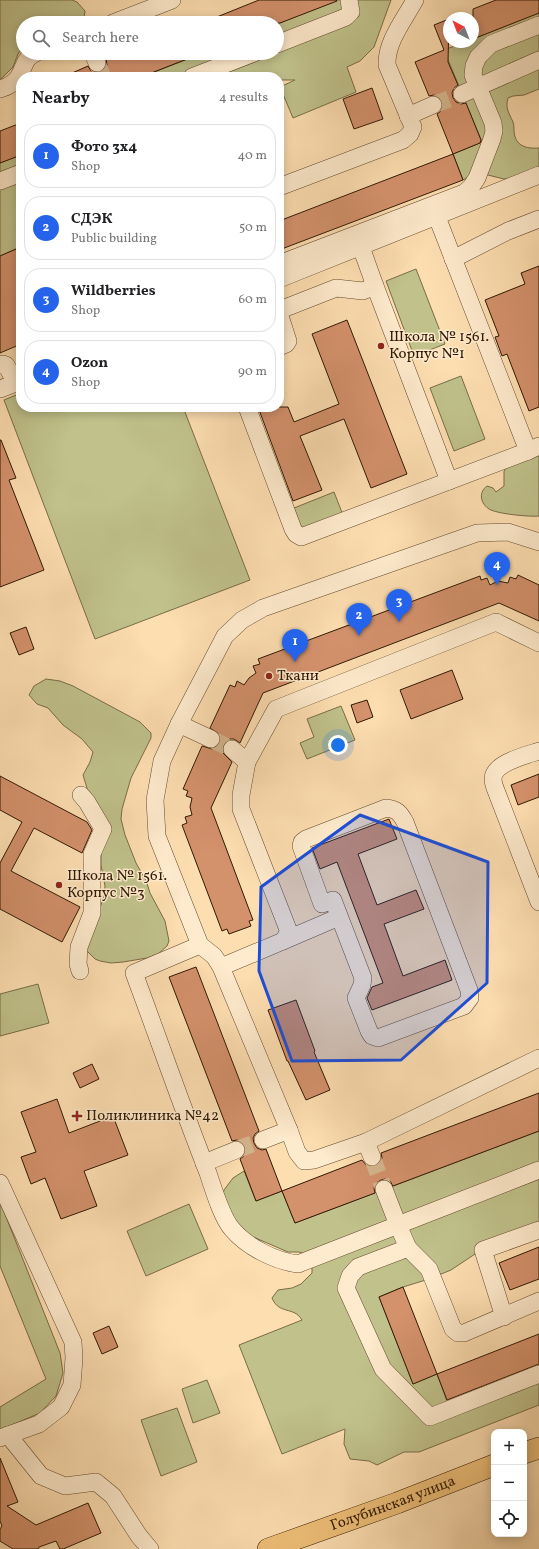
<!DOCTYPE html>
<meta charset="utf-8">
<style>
body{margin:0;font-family:Vollkorn,serif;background:#f2f2f2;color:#202124}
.controls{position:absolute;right:12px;bottom:12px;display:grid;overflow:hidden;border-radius:8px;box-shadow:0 2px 10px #0003}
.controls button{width:36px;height:36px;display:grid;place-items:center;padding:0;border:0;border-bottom:1px solid #e0e0e0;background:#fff;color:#202124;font:20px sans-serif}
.compass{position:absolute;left:443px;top:12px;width:36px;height:36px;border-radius:50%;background:#fff;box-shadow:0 2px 10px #0003;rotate:318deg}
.you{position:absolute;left:338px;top:745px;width:14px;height:14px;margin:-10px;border:3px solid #fff;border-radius:50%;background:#1a73e8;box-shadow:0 0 0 6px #1a73e833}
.badge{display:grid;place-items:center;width:26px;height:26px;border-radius:50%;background:#2563eb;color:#fff;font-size:13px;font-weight:700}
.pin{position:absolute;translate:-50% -33px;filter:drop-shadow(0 1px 2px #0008)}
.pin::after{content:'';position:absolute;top:21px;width:14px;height:12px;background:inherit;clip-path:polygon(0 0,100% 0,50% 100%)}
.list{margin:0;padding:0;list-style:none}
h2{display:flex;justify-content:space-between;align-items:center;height:52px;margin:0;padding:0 16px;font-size:17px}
h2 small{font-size:13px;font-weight:400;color:#757577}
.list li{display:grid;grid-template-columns:26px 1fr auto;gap:12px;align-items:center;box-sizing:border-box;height:64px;margin:0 8px 8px;padding:0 8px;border:1px solid #e0e0e0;border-radius:16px}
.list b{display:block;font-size:15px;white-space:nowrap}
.list p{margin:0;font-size:13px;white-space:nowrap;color:#757577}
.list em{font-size:13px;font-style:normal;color:#757577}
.icon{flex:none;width:22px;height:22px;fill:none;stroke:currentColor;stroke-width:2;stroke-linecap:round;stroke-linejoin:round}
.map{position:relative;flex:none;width:539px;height:1549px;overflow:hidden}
.search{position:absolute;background:#fff;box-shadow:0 2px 10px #0003;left:16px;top:16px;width:268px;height:44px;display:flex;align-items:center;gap:10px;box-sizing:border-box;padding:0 14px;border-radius:22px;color:#757577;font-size:15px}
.panel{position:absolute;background:#fff;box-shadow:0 2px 10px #0003;left:16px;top:72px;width:268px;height:340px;border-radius:16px}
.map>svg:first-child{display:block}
</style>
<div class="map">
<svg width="539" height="1549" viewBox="0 0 539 1549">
<rect width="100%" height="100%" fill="#fddeb1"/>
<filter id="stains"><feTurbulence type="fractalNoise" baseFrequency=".005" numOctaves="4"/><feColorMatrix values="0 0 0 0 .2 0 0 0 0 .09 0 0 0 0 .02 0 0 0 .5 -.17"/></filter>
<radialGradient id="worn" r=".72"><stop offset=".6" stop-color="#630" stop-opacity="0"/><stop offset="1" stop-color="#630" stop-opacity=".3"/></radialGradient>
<g fill="#c0c18b" stroke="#786c46">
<path d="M 0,0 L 72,0 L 77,2 L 85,11 L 84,18 L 80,23 L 23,23 L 23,47 L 18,54 L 13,67 L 0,80 Z"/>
<path d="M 329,0 L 391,0 L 374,47 L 360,61 L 347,67 L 356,92 L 293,118 L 280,87 L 295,80 L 279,80 L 279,77 L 141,77 L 203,53 L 277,53 L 277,24 L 330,3 Z"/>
<path d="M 539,13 L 539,89 L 524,95 L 513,96 L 508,98 C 505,108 509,113 513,122 C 514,125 514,128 514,131 C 515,146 526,149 539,148 L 539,168 L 510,179 L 504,179 L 484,174 L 474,174 L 463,180 L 453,154 L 482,142 L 444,50 L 465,42 L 473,42 L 473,39 Z"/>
<path d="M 21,155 L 21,249 L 20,247 L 0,256 L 0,163 Z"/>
<path d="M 416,269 L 445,344 L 414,356 L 386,281 Z"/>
<path d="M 461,376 L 485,439 L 454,451 L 430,388 Z"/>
<path d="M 21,393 L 21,407 L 183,407 L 250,580 L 95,639 L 4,400 Z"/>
<path d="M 539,450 L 539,516 C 530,517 497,514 489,509 C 486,507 483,504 482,500 C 480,494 483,489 487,486 L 493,488 L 496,492 L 504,486 L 504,471 L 510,463 Z"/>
<path d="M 334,492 L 343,515 L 302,530 L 294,508 Z"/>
<path d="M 46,679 L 60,681 L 73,686 L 140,722 L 151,733 L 151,738 L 131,778 L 122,809 L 121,819 L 125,835 L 136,863 L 141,872 L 146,880 L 150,893 L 165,921 L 169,941 L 167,946 L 158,954 L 147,958 L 123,962 L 111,963 L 100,961 L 95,959 L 86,950 L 104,896 L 105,886 L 101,865 L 101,854 L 87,793 L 87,788 L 83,775 L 90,762 L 93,752 L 82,739 L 63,725 L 48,708 L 37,704 L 29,695 L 34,686 Z"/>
<path d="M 341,706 L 355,740 L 307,759 L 300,743 L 314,737 L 307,719 Z"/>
<path d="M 38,984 L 49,1023 L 0,1036 L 0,994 Z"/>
<path d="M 539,1131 L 539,1223 L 481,1250 L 451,1270 L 429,1279 L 403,1287 L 379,1297 L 413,1384 L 437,1374 L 448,1404 L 539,1369 L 539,1405 L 419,1452 L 404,1452 L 377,1465 L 369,1461 L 350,1459 L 344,1444 L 345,1429 L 282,1454 L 239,1345 L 302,1320 C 294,1306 279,1315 272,1298 L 278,1290 L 292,1288 L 301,1284 L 312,1273 L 312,1263 L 305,1254 L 299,1252 L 288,1252 L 251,1236 L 228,1216 L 223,1195 L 224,1190 L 233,1178 L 244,1171 L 256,1201 L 282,1191 L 295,1223 Z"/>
<path d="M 0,1204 L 1,1204 L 60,1353 L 63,1373 L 56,1396 L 40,1413 L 0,1430 L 0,1407 L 46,1379 L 0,1266 Z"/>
<path d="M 189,1204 L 208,1249 L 146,1276 L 127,1231 Z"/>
<path d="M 207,1380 L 220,1413 L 193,1423 L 182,1389 Z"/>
<path d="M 177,1408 L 197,1462 L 161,1476 L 141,1420 Z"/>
</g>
<g fill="#d3916c" stroke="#301802">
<path d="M 259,0 L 336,0 L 337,1 L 280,23 L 202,23 Z"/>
<path d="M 496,0 L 539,0 L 539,13 L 473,39 L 473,9 Z"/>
<path d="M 449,19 L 448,62 L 458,85 L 454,88 L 452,93 L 453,98 L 456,102 L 461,104 L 466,103 L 481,140 L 480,143 L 453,154 L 437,114 L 441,111 L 443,106 L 442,101 L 439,97 L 434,95 L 429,96 L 415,62 L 444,50 L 434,25 Z"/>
<path d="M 122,53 L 200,53 L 200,54 L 141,77 L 63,77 L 88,66 L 91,71 L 95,73 L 101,72 L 105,69 L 107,65 L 106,59 Z"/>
<path d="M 372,88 L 383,119 L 354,129 L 343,99 Z"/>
<path d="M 21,123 L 21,155 L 0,163 L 0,131 Z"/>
<path d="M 453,154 L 463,180 L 279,250 L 279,221 Z"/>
<path d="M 21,247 L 21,344 L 0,353 L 0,256 Z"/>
<path d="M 539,266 L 539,407 L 529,411 L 507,354 L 502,356 L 495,337 L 499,336 L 485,300 L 525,284 L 521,273 Z"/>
<path d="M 347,320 L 407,474 L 371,488 L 344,419 L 300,436 L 322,490 L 293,501 L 258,407 L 288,407 L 294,422 L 339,404 L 312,334 Z"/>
<path d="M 0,440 L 1,440 L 16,478 L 9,480 L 44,570 L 0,587 Z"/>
<path d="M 518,575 L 539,585 L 539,621 L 499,603 L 263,693 L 240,743 L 234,739 L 229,739 L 225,742 L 222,747 L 223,753 L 232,762 L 211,808 L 253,920 L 249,921 L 251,926 L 229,934 L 227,929 L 222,931 L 182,825 L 187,823 L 185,817 L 192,815 L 190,807 L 192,798 L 186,796 L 188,791 L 183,789 L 202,746 L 212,749 L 217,747 L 220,743 L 221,739 L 219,734 L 210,728 L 230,685 L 235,687 L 237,681 L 244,685 L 249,678 L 256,673 L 253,666 L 260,664 L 258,659 L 480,576 L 481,580 L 487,578 L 490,585 L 498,581 L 508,583 L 510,577 L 516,579 Z"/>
<path d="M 26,627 L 34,649 L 19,655 L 10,633 Z"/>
<path d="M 452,670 L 463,699 L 411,719 L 400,690 Z"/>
<path d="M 367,700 L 373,717 L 357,723 L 351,705 Z"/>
<path d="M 539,774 L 539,797 L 518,805 L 511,785 Z"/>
<path d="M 0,776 L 87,822 L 92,830 L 82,853 L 34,828 L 11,871 L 80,907 L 62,942 L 0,909 L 0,863 L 22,822 L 0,810 Z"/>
<path d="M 389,819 L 397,839 L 358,854 L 377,905 L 416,890 L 424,909 L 384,924 L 403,976 L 445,960 L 452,980 L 372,1010 L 367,998 L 372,987 L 383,983 L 337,862 L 320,869 L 312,848 Z"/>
<path d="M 196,967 L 259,1131 L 255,1134 L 253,1138 L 254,1143 L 257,1148 L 262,1150 L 266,1149 L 282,1191 L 256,1201 L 240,1159 L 244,1156 L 246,1151 L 245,1147 L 242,1142 L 237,1140 L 232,1141 L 169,977 Z"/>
<path d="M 296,1000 L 315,1051 L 314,1052 L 330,1090 L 306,1100 L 288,1061 L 287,1061 L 268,1010 Z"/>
<path d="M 92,1064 L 99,1079 L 80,1088 L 73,1073 Z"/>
<path d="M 539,1093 L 539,1131 L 393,1186 L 390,1181 L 385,1179 L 381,1180 L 376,1183 L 374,1188 L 375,1193 L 295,1223 L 282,1191 L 362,1160 L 366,1165 L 370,1167 L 375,1166 L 380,1163 L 382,1158 L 381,1153 Z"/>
<path d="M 57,1099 L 69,1133 L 113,1116 L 128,1155 L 84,1171 L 97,1206 L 61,1219 L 45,1178 L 31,1184 L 21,1157 L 36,1152 L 21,1112 Z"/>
<path d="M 539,1247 L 539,1279 L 510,1290 L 499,1263 Z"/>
<path d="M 403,1287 L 437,1374 L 413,1384 L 379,1297 Z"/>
<path d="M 109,1326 L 118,1347 L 102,1354 L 93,1333 Z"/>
<path d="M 539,1334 L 539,1364 L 447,1400 L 437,1374 Z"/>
<path d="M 0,1458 L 18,1502 L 7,1506 L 36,1525 L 88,1503 L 101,1533 L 63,1549 L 60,1549 L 56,1541 L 39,1547 L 38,1549 L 13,1549 L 0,1541 L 0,1529 L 2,1526 L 0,1521 Z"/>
</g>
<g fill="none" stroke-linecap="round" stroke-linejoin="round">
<g stroke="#d4b68e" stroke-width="17" stroke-dasharray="17 8" stroke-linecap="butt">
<path d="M 97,63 L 103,77"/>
<path d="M 433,105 L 462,94"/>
<path d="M 211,739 L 232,749"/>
<path d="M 236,1150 L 263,1140"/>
<path d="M 372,1157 L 384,1189"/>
</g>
<defs>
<g id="minor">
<path d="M 113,23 L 172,0"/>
<path d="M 277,44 L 346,17 L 351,12 L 349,0"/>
<path d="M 93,53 L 97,63"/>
<path d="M 192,77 L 254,53"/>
<path d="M 0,89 C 7,87 15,83 19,76 C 25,66 24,58 36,53"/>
<path d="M 462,94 L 539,60"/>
<path d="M 408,116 L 433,105"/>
<path d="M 0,181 L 21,173"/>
<path d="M 279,187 L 403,140 L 410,134 L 413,127 L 387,65 C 386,42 404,20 415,0"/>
<path d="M 437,217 L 528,451 L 539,446"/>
<path d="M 361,247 L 375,286"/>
<path d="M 453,259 L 508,231 L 539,219"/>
<path d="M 279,264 L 464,193 L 471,187 L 477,178 L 492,139 L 494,131 L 493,123 L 473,75 L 474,66 L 478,57 L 491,44 L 539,25"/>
<path d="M 279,279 L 539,175"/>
<path d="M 279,347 L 286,344 L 288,341 L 279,313 L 280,310 L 336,288 L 363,291 L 375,286 L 449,481"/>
<path d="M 0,365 L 3,364 L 6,365 L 16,383"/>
<path d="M 0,389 L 21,381"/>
<path d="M 247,407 L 293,529 L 296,534 L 301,537 L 528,451"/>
<path d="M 179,724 L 211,739"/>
<path d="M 232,749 L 247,762"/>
<path d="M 539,751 C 527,755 493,763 493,779 C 493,781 494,785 495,788 L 539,902"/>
<path d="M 386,808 C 397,809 400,813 405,822 L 469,990 L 470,998 L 464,1006 L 378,1038 L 372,1036 L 369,1031 L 356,998 L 362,985 L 363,978 L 333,900 L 322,904 L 301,846 L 302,842 L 306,839 Z"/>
<path d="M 283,941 L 339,917"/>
<path d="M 200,945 L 134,973 C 159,1040 182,1107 208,1173 C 213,1188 222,1218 232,1229 C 247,1247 275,1261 298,1264 L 398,1225 L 384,1189"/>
<path d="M 221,967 L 283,941 L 289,932 L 241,809 L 241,795 L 247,762 L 276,709 L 496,622 L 539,643"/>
<path d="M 80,971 L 78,964 L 79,947 L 92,913 L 92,854 L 103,829 L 87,802 L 81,795"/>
<path d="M 263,1140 L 289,1130"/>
<path d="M 366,1142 L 539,1058"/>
<path d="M 372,1157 L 366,1142 L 314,1160 L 304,1161 L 297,1152 L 289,1130 L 221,967 L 214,956 L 200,945 L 157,836 L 155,800 L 162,761 L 179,724 L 225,636 L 242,620 L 263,608 L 477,533 L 508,532 L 539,542"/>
<path d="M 204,1163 L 236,1150"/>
<path d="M 0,1183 L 73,1342 L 74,1358 L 72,1385 L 61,1407 L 39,1424 L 0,1438"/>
<path d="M 408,1248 L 398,1225 L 539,1170"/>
<path d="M 539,1301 L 464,1333 L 458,1333 L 453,1329 L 429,1269 L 408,1248 L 358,1267 L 350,1276 L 346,1288 L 383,1369 L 430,1417 L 539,1374"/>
<path d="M 504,1317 L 483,1250 L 539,1230"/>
<path d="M 8,1435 L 41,1476 L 65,1486 L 96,1482 L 113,1496 L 139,1536 L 150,1549"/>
</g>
<g id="major">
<path d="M 524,1453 L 539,1448"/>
<path id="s1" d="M 268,1549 L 397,1503 L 494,1465"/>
</g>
</defs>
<use href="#minor" stroke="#634a2e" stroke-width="18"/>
<use href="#major" stroke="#301802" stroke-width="22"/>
<use href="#minor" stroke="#feeacc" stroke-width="17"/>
<use href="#major" stroke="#eebf78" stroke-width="21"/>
</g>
<path fill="#1d4ed8" fill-opacity="0.2" stroke="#1d4ed8" stroke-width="3" stroke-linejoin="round" d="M 360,815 L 488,862 L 487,983 L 401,1060 L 292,1061 L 259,971 L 261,887 Z"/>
<g fill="#8f2418" stroke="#feeacc" stroke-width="1.5">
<circle cx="381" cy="346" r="4"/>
<circle cx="269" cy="676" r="4"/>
<circle cx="59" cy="885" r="4"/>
<path d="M75 1110h4v4h4v4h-4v4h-4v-4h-4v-4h4z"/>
</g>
<g text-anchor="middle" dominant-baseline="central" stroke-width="3" stroke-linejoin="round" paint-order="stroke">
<g font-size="15" fill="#301802" stroke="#feeacc" text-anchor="start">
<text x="389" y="337">Школа № 1561.<tspan x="389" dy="17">Корпус №1</tspan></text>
<text x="277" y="676">Ткани</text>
<text x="67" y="876">Школа № 1561.<tspan x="67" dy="17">Корпус №3</tspan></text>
<text x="86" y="1116">Поликлиника №42</text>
</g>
<g font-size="15" fill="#301802" stroke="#feeacc">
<text stroke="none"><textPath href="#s1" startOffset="133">Голубинская улица</textPath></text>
</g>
</g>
<rect width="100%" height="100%" filter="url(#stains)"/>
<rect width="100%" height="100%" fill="url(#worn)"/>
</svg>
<div class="controls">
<button>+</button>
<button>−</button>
<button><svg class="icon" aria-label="locate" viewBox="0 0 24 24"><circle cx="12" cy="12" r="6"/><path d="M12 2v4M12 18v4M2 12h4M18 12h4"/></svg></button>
</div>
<svg class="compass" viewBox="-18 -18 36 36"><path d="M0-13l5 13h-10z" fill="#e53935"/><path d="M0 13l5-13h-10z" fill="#757577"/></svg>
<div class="you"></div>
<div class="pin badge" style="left:295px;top:662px">1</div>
<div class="pin badge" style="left:359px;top:636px">2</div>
<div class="pin badge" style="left:399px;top:622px">3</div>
<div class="pin badge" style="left:497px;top:585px">4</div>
<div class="search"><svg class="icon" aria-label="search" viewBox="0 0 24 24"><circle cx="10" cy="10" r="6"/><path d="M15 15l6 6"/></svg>Search here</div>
<section class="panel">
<h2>Nearby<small>4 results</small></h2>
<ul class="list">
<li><span class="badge">1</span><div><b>Фото 3х4</b><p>Shop</p></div><em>40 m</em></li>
<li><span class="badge">2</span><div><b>СДЭК</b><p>Public building</p></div><em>50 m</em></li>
<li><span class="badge">3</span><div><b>Wildberries</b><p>Shop</p></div><em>60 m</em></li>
<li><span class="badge">4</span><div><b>Ozon</b><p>Shop</p></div><em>90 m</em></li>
</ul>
</section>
</div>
